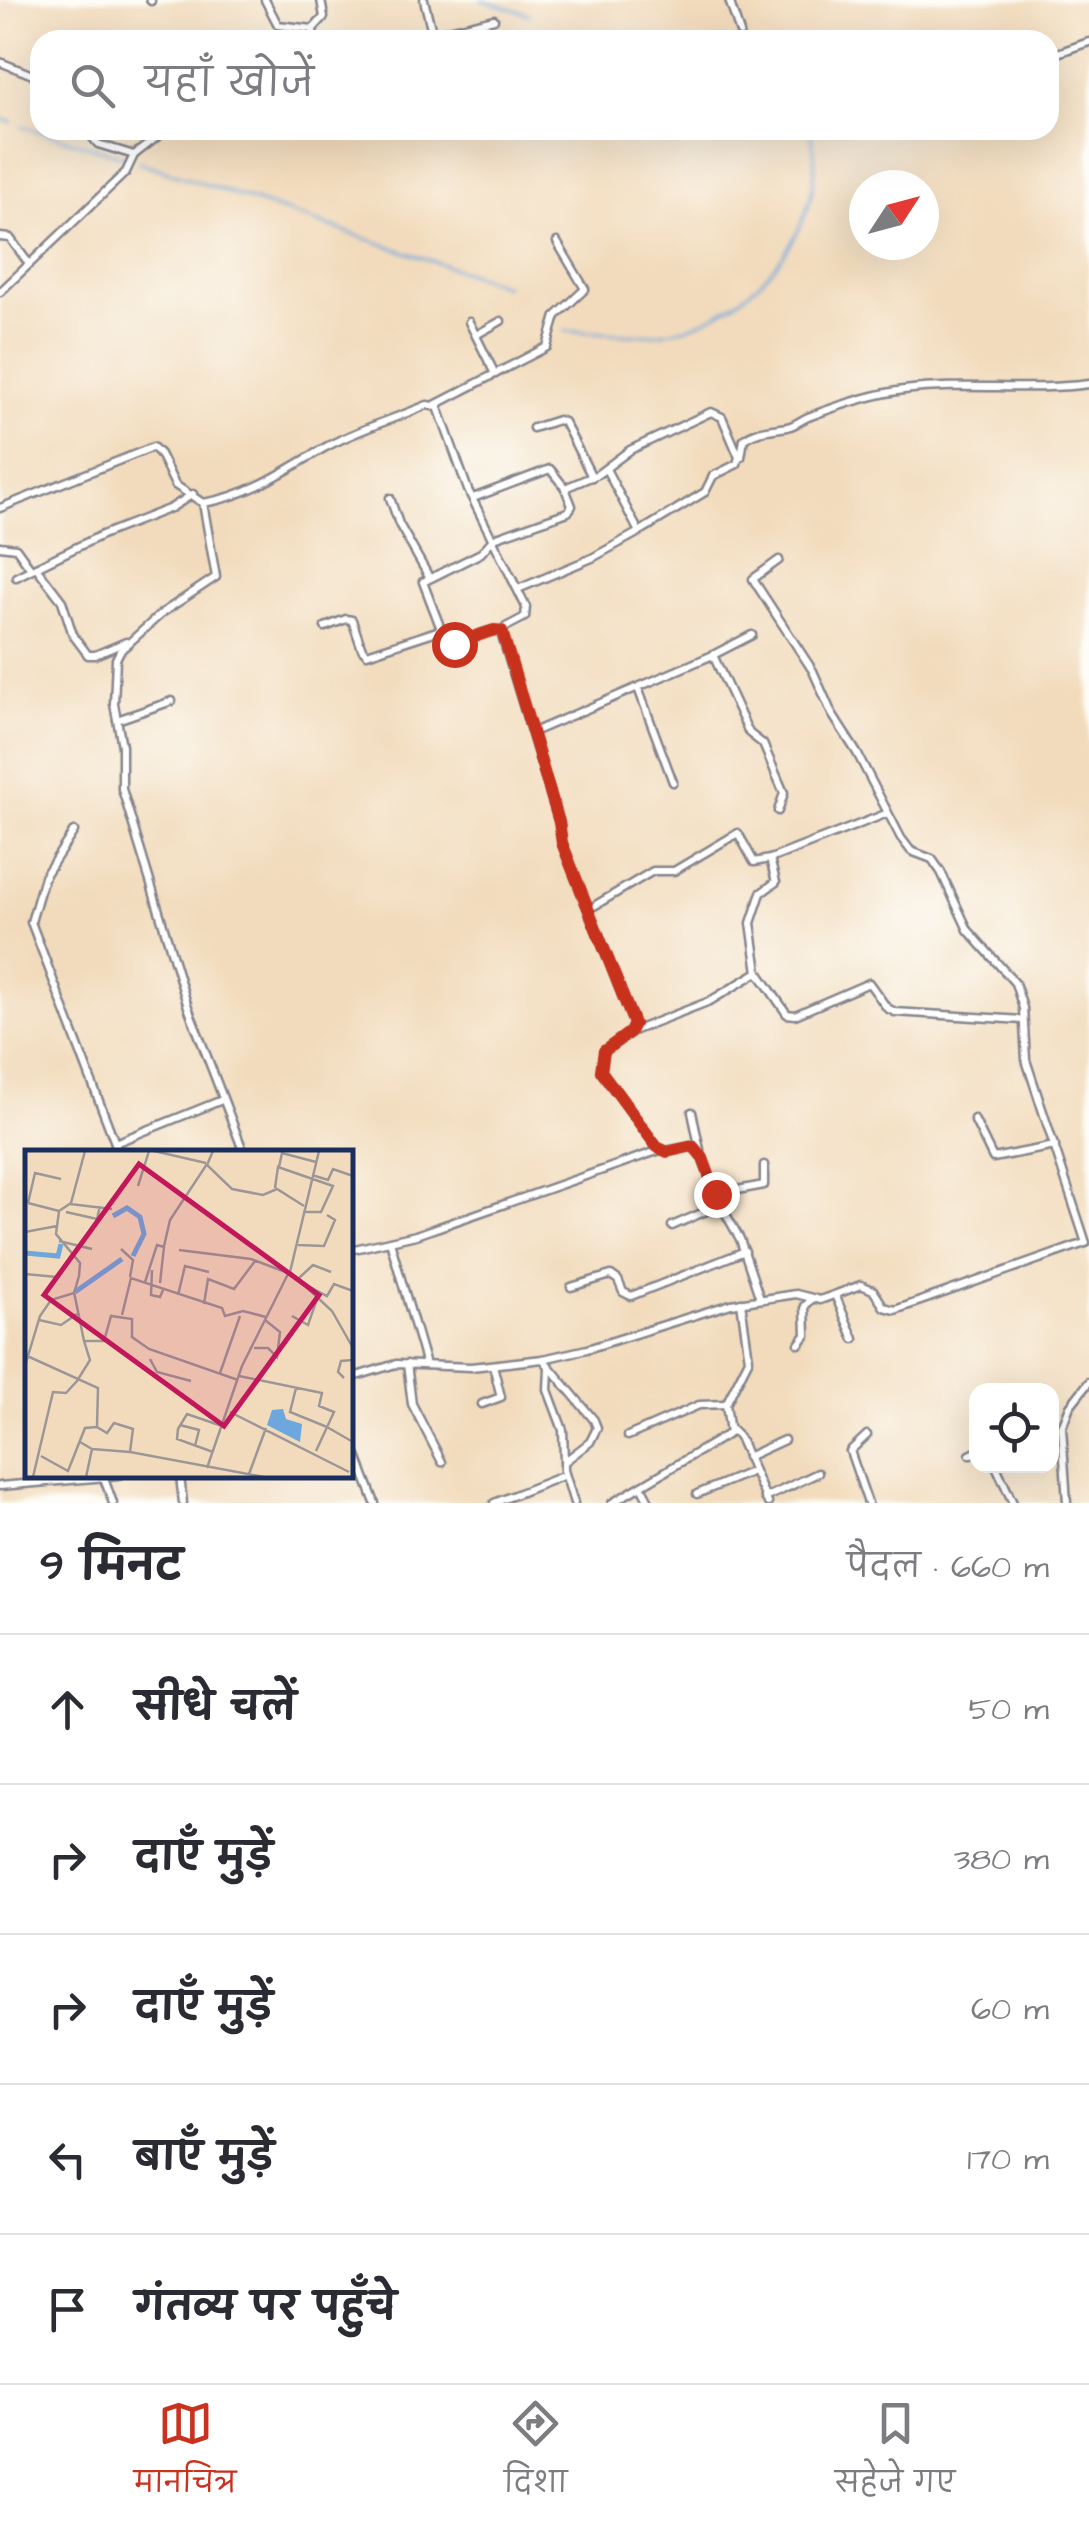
<!DOCTYPE html>
<html lang="hi">
<meta charset="utf-8">
<style>
body{margin:0;font-family:"Architects Daughter","Playpen Sans Deva",sans-serif;background:#f2f2f3;color:#2b2b33}
.controls{position:absolute;right:30px;bottom:30px;display:grid;overflow:hidden;border-radius:20px;box-shadow:0 10px 40px #0002}
.controls button{width:90px;height:90px;display:grid;place-items:center;padding:0;border:0;border-bottom:2px solid #e1e1e2;background:#fff;color:#2b2b33;font:50px sans-serif}
.compass{position:absolute;left:849px;top:170px;width:90px;height:90px;border-radius:50%;background:#fff;box-shadow:0 10px 40px #0002;rotate:54deg}
.stop{position:absolute;width:30px;height:30px;margin:-22px;border:8px solid #c8321e;border-radius:50%;background:#fff}
.stop.end{background:#c8321e;border-color:#fff;box-shadow:0 2px 10px #0008}
.list{margin:0;padding:0;list-style:none}
h2{display:flex;justify-content:space-between;align-items:center;height:130px;margin:0;padding:0 40px;font-size:42px}
h2 small{font-size:32px;font-weight:400;color:#7c7c81}
.list li{display:grid;grid-template-columns:65px 1fr auto;gap:30px;align-items:center;box-sizing:border-box;height:150px;padding:0 40px;border-top:2px solid #e1e1e2}
.list b{display:block;font-size:38px;white-space:nowrap}
.list em{font-size:32px;font-style:normal;color:#7c7c81}
.icon{flex:none;width:55px;height:55px;fill:none;stroke:currentColor;stroke-width:2;stroke-linecap:round;stroke-linejoin:round}
.map{position:relative;flex:none;width:1089px;height:1503px;overflow:hidden}
.search{position:absolute;background:#fff;box-shadow:0 10px 40px #0002;left:30px;right:30px;top:30px;height:110px;display:flex;align-items:center;gap:25px;box-sizing:border-box;padding:0 35px;border-radius:30px;color:#7c7c81;font-size:38px}
.sheet{height:880px;background:#fff}
nav{display:flex;justify-content:space-around;align-items:center;box-sizing:border-box;height:140px;border-top:2px solid #e1e1e2;background:#fff;font-size:28px;color:#7c7c81}
nav a{display:grid;justify-items:center;gap:5px}
nav .on{color:#c8321e}
.map>svg:first-child{display:block}
</style>
<div class="map">
<svg width="1089" height="1503" viewBox="0 0 1089 1503">
<rect width="100%" height="100%" fill="#fdfcf7"/>
<filter id="ink" filterUnits="userSpaceOnUse"><feTurbulence type="fractalNoise" baseFrequency=".01" numOctaves="2"/><feDisplacementMap in="SourceGraphic" scale="20" xChannelSelector="R" yChannelSelector="G"/><feConvolveMatrix kernelMatrix="1 2 1 2 8 2 1 2 1" color-interpolation-filters="sRGB"/></filter>
<filter id="wash" filterUnits="userSpaceOnUse"><feTurbulence type="fractalNoise" baseFrequency=".0048" numOctaves="4" result="noise"/><feDisplacementMap in="SourceGraphic" scale="40" xChannelSelector="R" yChannelSelector="G"/><feGaussianBlur stdDeviation="2.25" result="paint"/><feColorMatrix in="noise" values="0 0 0 0 0 0 0 0 0 0 0 0 0 0 0 0 0 1.4 0 .05"/><feComposite in="paint" operator="in"/></filter>
<g filter="url(#wash)">
<rect width="100%" height="100%" fill="#f2dbbc"/>
<g fill="none" stroke-linecap="round" stroke-linejoin="round">
<g stroke="#6da7dd" stroke-width="2.5">
<path d="M 482,0 L 529,14"/>
<path d="M 0,119 L 12,122"/>
<path d="M 22,126 L 128,158"/>
<path d="M 139,162 L 506,286"/>
<path d="M 565,331 C 601,331 637,339 673,331 C 757,312 835,218 810,130"/>
</g>
</g>
</g>
<g filter="url(#ink)">
<g fill="none" stroke-linecap="round" stroke-linejoin="round">
<defs>
<g id="street">
<path d="M 150,0 L 151,1"/>
<path d="M 265,0 L 278,25 L 313,29"/>
<path d="M 424,0 L 434,40"/>
<path d="M 729,0 L 740,33"/>
<path d="M 432,34 L 494,19"/>
<path d="M 314,40 L 313,29 L 324,17 L 321,0"/>
<path d="M 1049,56 L 1089,42"/>
<path d="M 0,62 L 40,78"/>
<path d="M 86,130 L 98,144 L 134,155 L 166,130"/>
<path d="M 0,237 L 10,238 L 29,264"/>
<path d="M 0,292 L 126,172 L 134,155"/>
<path d="M 469,322 L 495,374"/>
<path d="M 476,335 L 501,321"/>
<path d="M 435,405 L 547,347 L 556,316 L 585,289 L 557,242"/>
<path d="M 533,428 L 558,420 L 564,422 L 592,477"/>
<path d="M 741,457 L 744,439 C 758,429 772,430 787,427 C 794,426 801,420 808,417 C 837,406 873,394 904,390 C 966,382 1028,392 1089,384"/>
<path d="M 606,469 L 639,532"/>
<path d="M 390,498 L 399,524 L 429,577"/>
<path d="M 473,498 L 550,469 L 565,488 L 598,474 L 630,450 L 711,412 L 722,417 L 739,457 L 737,464 L 713,476 L 705,492 L 639,532 L 592,558 L 518,589"/>
<path d="M 203,503 C 249,496 285,471 324,448 C 356,430 394,419 427,405 L 438,407 L 468,490 L 526,607 L 525,617 L 504,628 L 502,636 L 559,822 L 562,843 L 634,1024 L 631,1032 L 604,1051 L 601,1071 L 657,1147 L 667,1151 L 693,1146 L 700,1152 L 719,1202 L 740,1239 L 760,1299"/>
<path d="M 0,508 L 153,447 L 160,454 L 175,485 L 203,503 L 216,577 L 162,613 L 120,651 L 116,659 L 114,704 L 122,746 L 122,789 L 188,1007 L 244,1153"/>
<path d="M 0,546 L 16,548 L 31,569"/>
<path d="M 779,560 L 753,579 L 756,584 L 813,671 L 832,714 L 857,753 L 901,838 L 911,851 L 932,859 L 941,872 L 968,930 L 1015,983 L 1023,1008 L 1026,1060 L 1086,1243"/>
<path d="M 36,567 L 102,535 L 171,508 L 193,494"/>
<path d="M 16,577 L 36,567 L 62,601 L 73,635 L 88,655 L 95,655 L 126,642"/>
<path d="M 325,627 L 346,619 L 352,620 L 362,649 L 367,654 L 440,630"/>
<path d="M 502,631 C 483,628 465,645 446,642 L 423,582 L 481,553 L 494,538 L 568,512 L 572,506 L 565,488"/>
<path d="M 713,655 L 752,635"/>
<path d="M 638,688 L 673,782"/>
<path d="M 117,720 L 172,701"/>
<path d="M 533,732 L 713,655 L 749,733 L 763,744 L 784,793 L 778,811"/>
<path d="M 74,831 L 44,877 L 31,922 L 115,1143"/>
<path d="M 770,859 L 888,813"/>
<path d="M 589,909 L 653,871 L 674,871 L 738,833 L 754,862 L 770,859 L 776,882 L 761,893 L 751,923 L 758,972 L 787,1014 L 795,1015 L 869,983 L 887,1008 L 895,1012 L 1023,1020"/>
<path d="M 633,1031 L 710,1001 L 758,972"/>
<path d="M 692,1112 L 700,1150"/>
<path d="M 974,1119 L 993,1158 L 1055,1146"/>
<path d="M 119,1153 L 115,1143 L 222,1100"/>
<path d="M 716,1194 L 764,1185 L 764,1165"/>
<path d="M 672,1226 L 720,1205"/>
<path d="M 390,1241 L 426,1365"/>
<path d="M 350,1250 L 416,1235 L 660,1150"/>
<path d="M 571,1287 L 611,1275 L 618,1280 L 623,1292 L 631,1296 L 745,1251"/>
<path d="M 835,1295 L 854,1339"/>
<path d="M 799,1344 L 806,1335 L 805,1306 L 811,1300"/>
<path d="M 543,1359 L 594,1420 L 597,1428 L 590,1442 L 564,1462 L 564,1470 L 574,1503"/>
<path d="M 407,1364 L 412,1404 L 442,1462"/>
<path d="M 549,1368 L 548,1390 L 563,1430 L 564,1461"/>
<path d="M 350,1378 L 396,1364 L 471,1367 L 543,1359 L 587,1349 L 731,1304 L 796,1294 L 820,1300 L 861,1285 L 873,1290 L 884,1307 L 895,1310 L 1085,1243"/>
<path d="M 482,1404 L 501,1397 L 493,1365"/>
<path d="M 732,1430 L 739,1437 L 768,1503"/>
<path d="M 867,1435 L 850,1451 L 868,1503"/>
<path d="M 628,1436 L 699,1405 L 726,1404"/>
<path d="M 350,1438 L 375,1503"/>
<path d="M 970,1455 L 976,1452"/>
<path d="M 747,1457 L 784,1440"/>
<path d="M 996,1466 L 1013,1503"/>
<path d="M 103,1476 L 113,1503"/>
<path d="M 180,1476 L 183,1503"/>
<path d="M 0,1486 L 118,1476"/>
<path d="M 641,1486 L 650,1503"/>
<path d="M 697,1494 L 753,1471"/>
<path d="M 765,1498 L 818,1473"/>
<path d="M 494,1503 L 565,1475"/>
<path d="M 612,1503 L 730,1433 L 726,1404 L 749,1359 L 741,1302"/>
<path d="M 1067,1503 L 1062,1427 L 1070,1406 L 1089,1382"/>
</g>
</defs>
<use href="#street" stroke="#86858d" stroke-width="11"/>
<use href="#street" stroke="#fff" stroke-width="6"/>
</g>
</g>
<g fill="none" stroke-linecap="round" stroke-linejoin="round" filter="url(#ink)">
<path stroke="#c8321e" stroke-width="12" d="M 454,644 L 494,630 L 502,631 L 559,822 L 562,843 L 634,1024 L 630,1032 L 604,1051 L 601,1071 L 657,1147 L 667,1152 L 693,1146 L 703,1158 L 716,1194"/>
</g>
<g transform="translate(25 1150)">
<rect width="328" height="328" fill="#f2dbbc"/>
<path d="M 258,259 L 261,269 L 277,274 L 275,292 L 242,275 L 247,260 Z" fill="#6da7dd"/>
<path fill="none" stroke="#6da7dd" stroke-width="5" d="M 88,66 L 102,58 L 115,67 L 119,84 L 108,106M 0,103 L 33,106 L 36,94M 50,142 L 97,109"/>
<path fill="none" stroke="#9c9696" stroke-width="2.5" d="M 129,1 L 181,13M 188,1 L 182,15 L 207,39 L 238,45 L 252,39 L 279,56M 294,1 L 265,122 L 307,161 L 328,198M 254,17 L 257,3 L 291,12M 287,25 L 303,30 L 308,19 L 328,26M 113,36 L 124,1M 250,38 L 253,17 L 308,36 L 296,62 L 278,62M 3,53 L 10,23 L 36,29M 3,53 L 34,61M 45,54 L 87,59M 41,62 L 72,69 L 75,56M 0,82 L 32,76M 34,91 L 67,99M 273,95 L 299,96 L 310,70 L 302,65M 139,96 L 145,70 L 182,14M 96,99 L 108,110 L 105,127M 154,100 L 226,109 L 263,123M 127,120 L 126,145 L 135,147 L 138,140M 0,124 L 32,127M 274,128 L 288,115 L 306,122M 120,132 L 132,95 L 139,97 L 135,133M 281,135 L 302,146 L 309,134 L 328,141M 49,142 L 59,191M 153,145 L 160,116 L 184,122M 179,154 L 183,129 L 209,139 L 230,111M 97,165 L 106,128 L 197,158 L 200,166 L 218,161 L 241,167M 267,166 L 283,175 L 292,149M 14,170 L 36,175 L 52,164M 229,198 L 243,198 L 252,207 L 255,182 L 240,170M 0,205 L 73,238 L 72,277 L 82,283 L 89,273 L 108,279 L 105,302 L 239,327M 125,209 L 132,222 L 166,231M 0,216 L 15,166 L 26,150 L 49,143 L 54,126 L 55,113 L 31,84 L 34,61 L 46,53 L 60,1M 195,223 L 215,166M 214,226 L 297,243 L 294,256 L 309,262 L 291,301M 319,228 L 313,222 L 316,211 L 328,210M 271,238 L 265,262 L 302,277M 205,262 L 324,322M 155,275 L 174,280 L 170,296M 302,277 L 328,292M 55,292 L 67,299 L 61,327M 67,299 L 105,302M 188,302 L 152,289 L 153,279 L 162,264 L 197,276M 16,306 L 43,321 L 60,278 L 72,277M 182,318 L 217,216 L 264,122M 224,324 L 241,278M 8,327 L 28,242 L 41,243 L 52,231 L 65,210 L 59,191 L 79,191 L 86,166 L 107,169 L 107,187 L 124,199 L 213,230"/>
<path fill="#c2185b" fill-opacity="0.15" stroke="#c2185b" stroke-width="5" d="M 114,14 L 294,145 L 199,276 L 19,145 Z"/>
<rect width="328" height="328" fill="none" stroke="#1b2f5e" stroke-width="5"/>
</g>
</svg>
<div class="controls">
<button><svg class="icon" aria-label="locate" viewBox="0 0 24 24"><circle cx="12" cy="12" r="6"/><path d="M12 2v4M12 18v4M2 12h4M18 12h4"/></svg></button>
</div>
<svg class="compass" viewBox="-18 -18 36 36"><path d="M0-13l5 13h-10z" fill="#e53935"/><path d="M0 13l5-13h-10z" fill="#7c7c81"/></svg>
<div class="stop" style="left:454px;top:644px"></div>
<div class="stop end" style="left:716px;top:1194px"></div>
<div class="search"><svg class="icon" aria-label="search" viewBox="0 0 24 24"><circle cx="10" cy="10" r="6"/><path d="M15 15l6 6"/></svg>यहाँ खोजें</div>
</div>
<section class="sheet">
<h2>9 मिनट<small>पैदल · 660 m</small></h2>
<ul class="list">
<li><svg class="icon" aria-label="ahead" viewBox="0 0 24 24"><path d="M12 20V5M6 11l6-6 6 6"/></svg><div><b>सीधे चलें</b></div><em>50 m</em></li>
<li><svg class="icon" aria-label="right" viewBox="0 0 24 24"><path d="M7 20v-9h11M14 6l5 5-5 5"/></svg><div><b>दाएँ मुड़ें</b></div><em>380 m</em></li>
<li><svg class="icon" aria-label="right" viewBox="0 0 24 24"><path d="M7 20v-9h11M14 6l5 5-5 5"/></svg><div><b>दाएँ मुड़ें</b></div><em>60 m</em></li>
<li><svg class="icon" aria-label="left" viewBox="0 0 24 24"><path d="M17 20v-9H6M10 6l-5 5 5 5"/></svg><div><b>बाएँ मुड़ें</b></div><em>170 m</em></li>
<li><svg class="icon" aria-label="arrive" viewBox="0 0 24 24"><path d="M6 21V4h12l-3 4 3 4H6"/></svg><div><b>गंतव्य पर पहुँचे</b></div></li>
</ul>
</section>
<nav>
<a class="on"><svg class="icon" aria-label="map" viewBox="0 0 24 24"><path d="M3 6l6-2 6 2 6-2v14l-6 2-6-2-6 2zM9 4v14M15 6v14"/></svg>मानचित्र</a>
<a><svg class="icon" aria-label="directions" viewBox="0 0 24 24"><path d="M12 3l9 9-9 9-9-9zM9 14v-3h6M13 9l2 2-2 2"/></svg>दिशा</a>
<a><svg class="icon" aria-label="saved" viewBox="0 0 24 24"><path d="M7 4h10v16l-5-4-5 4z"/></svg>सहेजे गए</a>
</nav>
